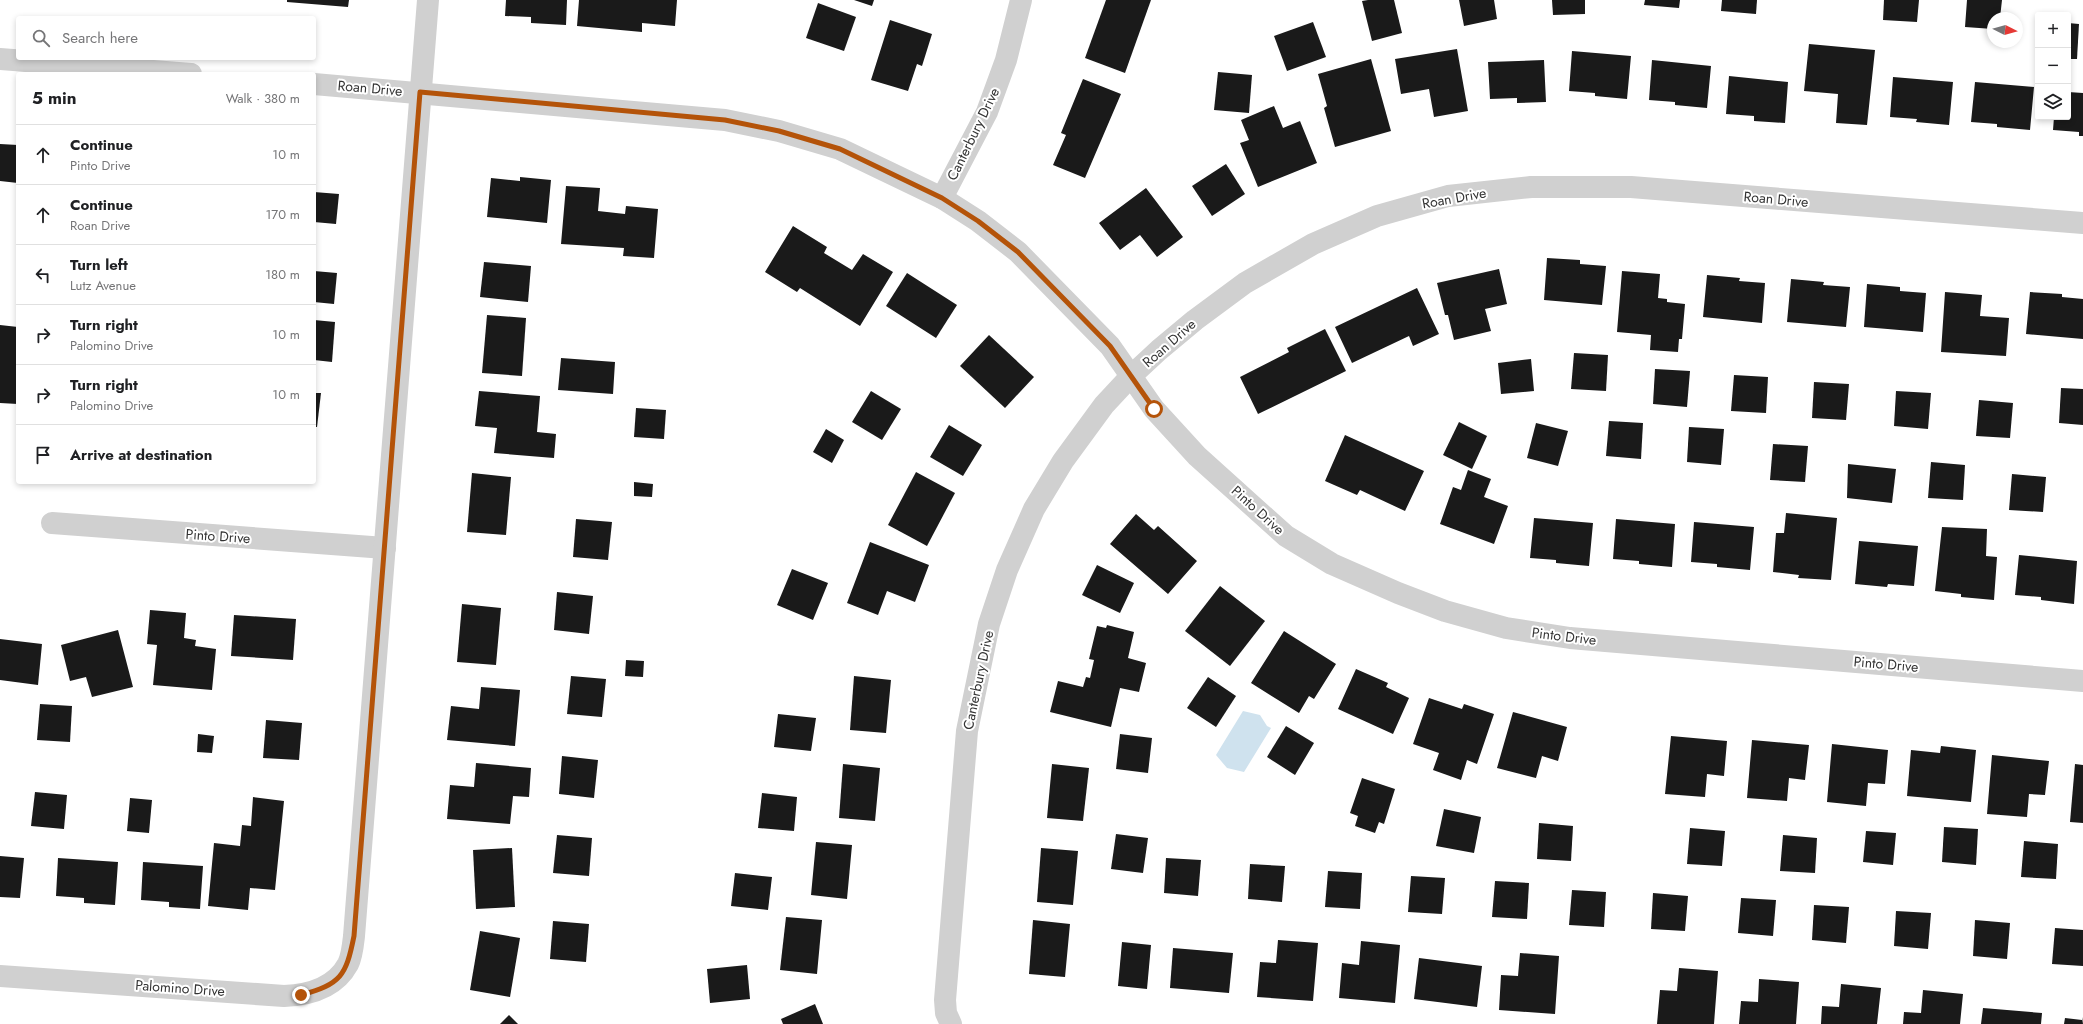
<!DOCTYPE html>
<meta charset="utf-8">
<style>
body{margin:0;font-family:Jost,sans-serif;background:#f6f6f6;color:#202124}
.controls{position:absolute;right:12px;top:12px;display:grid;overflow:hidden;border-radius:4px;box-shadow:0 2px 6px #0003}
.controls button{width:36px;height:36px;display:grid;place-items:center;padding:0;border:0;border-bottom:1px solid #e0e0e0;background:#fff;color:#202124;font:20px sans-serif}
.compass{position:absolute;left:1987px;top:12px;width:36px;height:36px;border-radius:50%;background:#fff;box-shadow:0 2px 6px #0003;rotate:96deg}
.stop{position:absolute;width:12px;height:12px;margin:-9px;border:3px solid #b45309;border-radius:50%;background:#fff}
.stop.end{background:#b45309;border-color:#fff;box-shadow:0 1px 4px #0008}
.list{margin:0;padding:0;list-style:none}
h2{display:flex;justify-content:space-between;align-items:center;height:52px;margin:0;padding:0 16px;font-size:17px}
h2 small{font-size:13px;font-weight:400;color:#757577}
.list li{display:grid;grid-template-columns:26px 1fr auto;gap:12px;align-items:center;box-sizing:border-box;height:60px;padding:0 16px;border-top:1px solid #e0e0e0}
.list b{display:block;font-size:15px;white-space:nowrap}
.list p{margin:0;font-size:13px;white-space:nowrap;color:#757577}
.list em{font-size:13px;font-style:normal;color:#757577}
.icon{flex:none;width:22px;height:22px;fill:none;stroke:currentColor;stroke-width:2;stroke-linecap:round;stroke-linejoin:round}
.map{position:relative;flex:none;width:2083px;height:1024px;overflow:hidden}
.search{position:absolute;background:#fff;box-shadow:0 2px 6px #0003;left:16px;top:16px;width:300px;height:44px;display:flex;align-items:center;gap:10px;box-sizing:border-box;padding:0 14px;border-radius:4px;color:#757577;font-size:15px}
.panel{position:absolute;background:#fff;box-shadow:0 2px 6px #0003;left:16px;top:72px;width:300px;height:412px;border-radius:4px}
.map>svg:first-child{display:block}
</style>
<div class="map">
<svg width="2083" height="1024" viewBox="0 0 2083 1024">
<rect width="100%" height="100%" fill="#fff"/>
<path fill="#cfe2ee" d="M 1243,711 L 1260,715 L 1267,726 L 1271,728 L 1244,772 L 1227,768 L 1216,755 Z"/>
<g fill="#1a1a1a">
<path d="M 287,0 L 349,0 L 348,7 L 287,2 Z"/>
<path d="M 506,0 L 567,0 L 566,25 L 531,23 L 531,17 L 505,16 Z"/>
<path d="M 579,0 L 677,0 L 675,26 L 642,23 L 642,32 L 577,26 Z"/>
<path d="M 854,0 L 874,0 L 872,6 Z"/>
<path d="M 1106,0 L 1151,0 L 1125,73 L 1085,58 Z"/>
<path d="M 1368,0 L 1394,0 L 1402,33 L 1372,41 L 1362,1 Z"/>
<path d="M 1459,0 L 1494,0 L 1497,19 L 1464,26 Z"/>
<path d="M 1552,0 L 1585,0 L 1585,14 L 1553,15 Z"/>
<path d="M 1645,0 L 1680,0 L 1679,8 L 1644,5 Z"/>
<path d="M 1722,0 L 1757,0 L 1756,14 L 1721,11 Z"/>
<path d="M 1884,0 L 1919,0 L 1917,22 L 1883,20 Z"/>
<path d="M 1967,0 L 2002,0 L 2000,18 L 1993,18 L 1993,29 L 1965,27 Z"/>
<path d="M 818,3 L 856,17 L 844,51 L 806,38 Z"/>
<path d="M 890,20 L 932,34 L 922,66 L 917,64 L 908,91 L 871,80 Z"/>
<path d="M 1313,22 L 1326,57 L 1287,71 L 1274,36 Z"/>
<path d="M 2068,23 L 2079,24 L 2077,59 L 2068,59 Z"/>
<path d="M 1809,44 L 1875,50 L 1867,125 L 1836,123 L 1838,94 L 1804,91 Z"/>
<path d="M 1457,49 L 1468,111 L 1434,117 L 1429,89 L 1401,94 L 1395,59 Z"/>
<path d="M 1572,51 L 1631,56 L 1627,99 L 1595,96 L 1595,93 L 1569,91 Z"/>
<path d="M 1371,59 L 1391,131 L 1335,147 L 1324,108 L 1327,106 L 1318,74 Z"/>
<path d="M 1544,60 L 1546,102 L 1517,103 L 1517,98 L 1490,99 L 1488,62 Z"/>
<path d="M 1652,60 L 1711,66 L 1707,108 L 1675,105 L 1675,102 L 1649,100 Z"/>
<path d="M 1218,72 L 1252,75 L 1249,113 L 1214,110 Z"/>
<path d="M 1729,76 L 1788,82 L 1785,123 L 1754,121 L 1754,116 L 1726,114 Z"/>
<path d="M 1893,77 L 1953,82 L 1949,125 L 1916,122 L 1917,119 L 1890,117 Z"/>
<path d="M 1083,79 L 1121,94 L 1085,178 L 1053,165 L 1066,135 L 1061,133 Z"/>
<path d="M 1975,82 L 2034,87 L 2030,130 L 1997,127 L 1997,124 L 1971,122 Z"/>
<path d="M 2068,92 L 2083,93 L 2083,136 L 2079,136 L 2079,132 L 2053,130 L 2054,117 L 2068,117 Z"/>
<path d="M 1274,106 L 1283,128 L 1300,121 L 1317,163 L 1258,187 L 1240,143 L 1249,140 L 1241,120 Z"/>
<path d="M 0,144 L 18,145 L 18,183 L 0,181 Z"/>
<path d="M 1226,164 L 1245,194 L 1212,216 L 1192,186 Z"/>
<path d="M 520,177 L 551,180 L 547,223 L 487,217 L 491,178 L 520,181 Z"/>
<path d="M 566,186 L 600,188 L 598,211 L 625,214 L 626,206 L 658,209 L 654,258 L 623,256 L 624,248 L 561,244 Z"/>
<path d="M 1146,188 L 1183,237 L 1157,257 L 1140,235 L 1120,250 L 1099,223 Z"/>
<path d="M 314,192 L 339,194 L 336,224 L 314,222 Z"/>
<path d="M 793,226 L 827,247 L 824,253 L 852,270 L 863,254 L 893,272 L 860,326 L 800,288 L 797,292 L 765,272 Z"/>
<path d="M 1547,258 L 1580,260 L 1580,264 L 1606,266 L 1602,305 L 1544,300 Z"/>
<path d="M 484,262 L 531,266 L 528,302 L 480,297 Z"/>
<path d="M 1499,269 L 1507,304 L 1485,309 L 1491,331 L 1454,340 L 1448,315 L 1445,315 L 1437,283 Z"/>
<path d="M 314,271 L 337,273 L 334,304 L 314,302 Z"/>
<path d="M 1622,271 L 1660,274 L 1658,298 L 1667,299 L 1667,302 L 1685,304 L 1682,339 L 1679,339 L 1678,352 L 1650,350 L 1651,335 L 1617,332 Z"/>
<path d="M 907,273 L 957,305 L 936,338 L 886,306 Z"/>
<path d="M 1707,275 L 1740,278 L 1739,281 L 1765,283 L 1762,323 L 1703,317 Z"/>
<path d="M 1791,279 L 1824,282 L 1823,285 L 1850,287 L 1846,327 L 1787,322 Z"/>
<path d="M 1867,284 L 1900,287 L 1900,291 L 1926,293 L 1923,332 L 1864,327 Z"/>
<path d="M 1417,288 L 1439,334 L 1413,346 L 1409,336 L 1352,363 L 1335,327 Z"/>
<path d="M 1945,292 L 1982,295 L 1980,316 L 2009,318 L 2006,356 L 1941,352 Z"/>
<path d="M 2030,292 L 2062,294 L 2062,297 L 2083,299 L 2083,339 L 2026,334 Z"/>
<path d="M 487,315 L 526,318 L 522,376 L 482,373 Z"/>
<path d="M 314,320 L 335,322 L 332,362 L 314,360 Z"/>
<path d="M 0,325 L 18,327 L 18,404 L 0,403 Z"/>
<path d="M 1325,329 L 1346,371 L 1258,414 L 1240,377 L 1289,352 L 1287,348 Z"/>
<path d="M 989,335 L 1034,377 L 1005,408 L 960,366 Z"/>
<path d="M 1574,353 L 1608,355 L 1606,391 L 1571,389 Z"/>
<path d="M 561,358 L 615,362 L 613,394 L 558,390 Z"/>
<path d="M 1531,359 L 1534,391 L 1501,394 L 1498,363 Z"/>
<path d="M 1655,369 L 1690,371 L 1687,407 L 1653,404 Z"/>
<path d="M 1734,375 L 1768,377 L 1766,413 L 1731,411 Z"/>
<path d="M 1814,382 L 1849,384 L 1846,420 L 1812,418 Z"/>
<path d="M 2061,388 L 2083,389 L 2083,425 L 2059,423 Z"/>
<path d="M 479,391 L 540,396 L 537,432 L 556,434 L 554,458 L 494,453 L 497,428 L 475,426 Z"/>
<path d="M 871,391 L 901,409 L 882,440 L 852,422 Z"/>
<path d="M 1896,391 L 1931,393 L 1928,429 L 1894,426 Z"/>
<path d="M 314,393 L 321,393 L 317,427 L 314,427 Z"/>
<path d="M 1979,400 L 2013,403 L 2010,438 L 1976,436 Z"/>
<path d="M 636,408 L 666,410 L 664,439 L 634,437 Z"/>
<path d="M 1609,421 L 1643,423 L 1641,459 L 1606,456 Z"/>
<path d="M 1459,422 L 1487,436 L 1472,469 L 1443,455 Z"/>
<path d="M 1536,423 L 1568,431 L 1558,466 L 1527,458 Z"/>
<path d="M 949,425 L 982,445 L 963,476 L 930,457 Z"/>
<path d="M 1689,427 L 1724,429 L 1721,465 L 1687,462 Z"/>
<path d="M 826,429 L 844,440 L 832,463 L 813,452 Z"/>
<path d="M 1345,435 L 1424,471 L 1405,511 L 1360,490 L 1357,495 L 1325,481 Z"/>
<path d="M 1773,444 L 1808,446 L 1805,482 L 1770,480 Z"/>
<path d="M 1931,462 L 1965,465 L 1963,500 L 1928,498 Z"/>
<path d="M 1848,464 L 1896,469 L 1892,503 L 1847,498 Z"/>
<path d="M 1468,470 L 1491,479 L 1484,497 L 1508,506 L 1494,544 L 1440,524 L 1453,487 L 1461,490 Z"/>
<path d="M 916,472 L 955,493 L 927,546 L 888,525 Z"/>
<path d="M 472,473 L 511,477 L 506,535 L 467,532 Z"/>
<path d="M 2012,474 L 2046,477 L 2043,512 L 2009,510 Z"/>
<path d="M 634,482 L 653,484 L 652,497 L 634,496 Z"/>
<path d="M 1786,513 L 1837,518 L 1831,580 L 1798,578 L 1799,575 L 1773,572 L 1776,533 L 1784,533 Z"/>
<path d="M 1136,514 L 1154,530 L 1158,526 L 1197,561 L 1168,594 L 1110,544 Z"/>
<path d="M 1534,518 L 1593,523 L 1589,566 L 1556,563 L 1556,560 L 1530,558 Z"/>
<path d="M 576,519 L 612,522 L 608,560 L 573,557 Z"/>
<path d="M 1616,519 L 1675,524 L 1672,567 L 1639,564 L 1639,561 L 1613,559 Z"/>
<path d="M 1694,522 L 1754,527 L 1750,570 L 1717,567 L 1717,564 L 1691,562 Z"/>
<path d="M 1942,527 L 1987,529 L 1986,556 L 1997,557 L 1994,600 L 1961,597 L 1961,594 L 1935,591 Z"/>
<path d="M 1859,541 L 1918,546 L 1914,586 L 1888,584 L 1887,587 L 1855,584 Z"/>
<path d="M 870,542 L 929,565 L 915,602 L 887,591 L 878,615 L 847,603 Z"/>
<path d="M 2019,555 L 2077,561 L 2074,604 L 2041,600 L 2041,597 L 2015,595 Z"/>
<path d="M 1097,565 L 1134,583 L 1120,613 L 1082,595 Z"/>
<path d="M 792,569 L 828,583 L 813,620 L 777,605 Z"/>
<path d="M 1220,586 L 1265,621 L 1230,666 L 1185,631 Z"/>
<path d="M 557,592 L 593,596 L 589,634 L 554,630 Z"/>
<path d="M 462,604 L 501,608 L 496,665 L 457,662 Z"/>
<path d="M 150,610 L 186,613 L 184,638 L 196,640 L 195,646 L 216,649 L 212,690 L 153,685 L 157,645 L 147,644 Z"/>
<path d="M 234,615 L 296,619 L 293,660 L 231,656 Z"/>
<path d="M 1107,625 L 1134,632 L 1128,658 L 1146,663 L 1139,692 L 1120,688 L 1111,727 L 1050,712 L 1058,681 L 1083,687 L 1086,677 L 1090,678 L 1094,660 L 1089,659 L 1097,626 L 1106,628 Z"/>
<path d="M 118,630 L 133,687 L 92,697 L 86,677 L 70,681 L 61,645 Z"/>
<path d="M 1284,631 L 1336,664 L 1314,699 L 1309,696 L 1299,713 L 1251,683 Z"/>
<path d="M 0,639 L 42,644 L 38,685 L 0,680 Z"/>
<path d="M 626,660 L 644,661 L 643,677 L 625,676 Z"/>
<path d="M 1356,669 L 1388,683 L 1386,687 L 1409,698 L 1393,734 L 1338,709 Z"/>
<path d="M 571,676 L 606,679 L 602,717 L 567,714 Z"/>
<path d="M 854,676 L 891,680 L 886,733 L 850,730 Z"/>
<path d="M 1208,677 L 1236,696 L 1216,727 L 1187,708 Z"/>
<path d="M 481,687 L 520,690 L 515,746 L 447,740 L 451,706 L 479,709 Z"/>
<path d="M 1429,698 L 1462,709 L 1464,704 L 1494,714 L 1477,764 L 1467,760 L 1461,780 L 1433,770 L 1439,753 L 1413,744 Z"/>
<path d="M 40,704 L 72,706 L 70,742 L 37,740 Z"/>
<path d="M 1513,712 L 1567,727 L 1558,761 L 1542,756 L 1536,778 L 1497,768 Z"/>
<path d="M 778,714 L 816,718 L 811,751 L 774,747 Z"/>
<path d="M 266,720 L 302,723 L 299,760 L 263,758 Z"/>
<path d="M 1286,726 L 1314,743 L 1295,775 L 1267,757 Z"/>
<path d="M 198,734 L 214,736 L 212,753 L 197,752 Z"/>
<path d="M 1120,734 L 1152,738 L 1148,773 L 1116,769 Z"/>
<path d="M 1671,736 L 1727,741 L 1724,776 L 1707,774 L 1705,797 L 1665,794 Z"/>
<path d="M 1752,740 L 1809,745 L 1805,780 L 1789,778 L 1787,801 L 1747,798 Z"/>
<path d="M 1832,744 L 1888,750 L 1885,784 L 1868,783 L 1866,806 L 1827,802 Z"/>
<path d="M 1941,746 L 1976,750 L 1971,802 L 1907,796 L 1911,750 L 1940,753 Z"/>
<path d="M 1992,755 L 2049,761 L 2045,795 L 2029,794 L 2027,817 L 1987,814 Z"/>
<path d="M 562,756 L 598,760 L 594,798 L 559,794 Z"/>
<path d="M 476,763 L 531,768 L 529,797 L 513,796 L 510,824 L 447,819 L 450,785 L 474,787 Z"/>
<path d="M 843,764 L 880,768 L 875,821 L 839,818 Z"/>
<path d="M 1052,764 L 1089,768 L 1083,821 L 1047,818 Z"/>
<path d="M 2075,764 L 2083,765 L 2083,823 L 2070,822 Z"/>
<path d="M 1362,778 L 1395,789 L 1384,824 L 1379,822 L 1375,833 L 1355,826 L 1358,816 L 1350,813 Z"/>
<path d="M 35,792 L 67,795 L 64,829 L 31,826 Z"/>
<path d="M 762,793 L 797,797 L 794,831 L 758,828 Z"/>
<path d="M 253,797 L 284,801 L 275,890 L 250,888 L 248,910 L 208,906 L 214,843 L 240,846 L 242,825 L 251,826 Z"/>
<path d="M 130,798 L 152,800 L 149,833 L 127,831 Z"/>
<path d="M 1444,809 L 1481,817 L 1474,853 L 1436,846 Z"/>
<path d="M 1539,823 L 1573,826 L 1571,861 L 1537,859 Z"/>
<path d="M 1944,827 L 1978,829 L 1976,865 L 1942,862 Z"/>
<path d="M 1690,828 L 1725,831 L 1722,866 L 1687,864 Z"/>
<path d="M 1866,831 L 1896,833 L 1893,865 L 1863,862 Z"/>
<path d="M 1116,834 L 1148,838 L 1143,873 L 1111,869 Z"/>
<path d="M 557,835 L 592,838 L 589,876 L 553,873 Z"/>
<path d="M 1783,835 L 1817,838 L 1815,873 L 1780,871 Z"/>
<path d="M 2024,841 L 2058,844 L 2056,879 L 2021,877 Z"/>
<path d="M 816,842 L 852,845 L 847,899 L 811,895 Z"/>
<path d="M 512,848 L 515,907 L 476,909 L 473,850 Z"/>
<path d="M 1041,848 L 1078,851 L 1073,905 L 1037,902 Z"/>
<path d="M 0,856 L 24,858 L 20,898 L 0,897 Z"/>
<path d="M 58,858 L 118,862 L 115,905 L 84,903 L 84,898 L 56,896 Z"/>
<path d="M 1166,858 L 1201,860 L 1198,896 L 1164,893 Z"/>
<path d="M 143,862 L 203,866 L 200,909 L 169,907 L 169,902 L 141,900 Z"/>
<path d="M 1250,864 L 1285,866 L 1282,902 L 1248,899 Z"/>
<path d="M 1328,871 L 1362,873 L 1360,909 L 1325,907 Z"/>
<path d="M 735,873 L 772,877 L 768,910 L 731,906 Z"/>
<path d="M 1411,876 L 1445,878 L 1442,914 L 1408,912 Z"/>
<path d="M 1495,881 L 1529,883 L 1527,919 L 1492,917 Z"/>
<path d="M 1572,890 L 1606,892 L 1604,927 L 1569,925 Z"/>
<path d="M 1653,893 L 1688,896 L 1685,931 L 1651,929 Z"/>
<path d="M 1741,898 L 1776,900 L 1773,936 L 1738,933 Z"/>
<path d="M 1814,905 L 1849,907 L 1846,943 L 1812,940 Z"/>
<path d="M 1896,911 L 1931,913 L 1928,949 L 1894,946 Z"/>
<path d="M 786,917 L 822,920 L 817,974 L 780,970 Z"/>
<path d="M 1033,920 L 1070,924 L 1065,977 L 1029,974 Z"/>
<path d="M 1975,920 L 2010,923 L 2007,959 L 1973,956 Z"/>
<path d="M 553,921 L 589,924 L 586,962 L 550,959 Z"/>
<path d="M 2055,928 L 2083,930 L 2083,966 L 2052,964 Z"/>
<path d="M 480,931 L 520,938 L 510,997 L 470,990 Z"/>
<path d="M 1278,940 L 1318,943 L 1313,1001 L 1257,997 L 1260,962 L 1276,963 Z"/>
<path d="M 1361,941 L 1400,945 L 1395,1003 L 1339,998 L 1342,963 L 1359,965 Z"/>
<path d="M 1122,942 L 1151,945 L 1147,989 L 1118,986 Z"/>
<path d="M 1173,948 L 1233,953 L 1229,993 L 1170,988 Z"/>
<path d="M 1520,953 L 1559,956 L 1555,1014 L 1499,1010 L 1501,975 L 1518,976 Z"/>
<path d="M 1419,958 L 1482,966 L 1477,1007 L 1414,999 Z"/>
<path d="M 747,965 L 750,999 L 710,1003 L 707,969 Z"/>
<path d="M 1679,968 L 1718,971 L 1714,1024 L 1657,1024 L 1660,990 L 1677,991 Z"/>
<path d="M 1759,979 L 1799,982 L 1796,1024 L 1739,1024 L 1741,1001 L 1758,1002 Z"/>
<path d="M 1841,984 L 1881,988 L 1877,1024 L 1821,1024 L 1822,1006 L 1839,1007 Z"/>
<path d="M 1923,990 L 1963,994 L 1960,1024 L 1903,1024 L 1904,1012 L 1921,1013 Z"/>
<path d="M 815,1004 L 823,1024 L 783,1024 L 781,1019 Z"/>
<path d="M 1983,1008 L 2042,1013 L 2041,1024 L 1981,1024 Z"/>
<path d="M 509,1015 L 518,1024 L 500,1024 Z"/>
<path d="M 2082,1017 L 2083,1024 L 2064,1024 L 2065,1018 L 2082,1020 Z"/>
</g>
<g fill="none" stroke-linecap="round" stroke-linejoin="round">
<g stroke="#d0d0d0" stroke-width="22">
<path d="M 0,59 L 191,74"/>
<path d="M 314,84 L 725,120 L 779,131 L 840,149 L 942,198 L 978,221 L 1018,252 L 1110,346 L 1154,409 L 1197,456 L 1286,536 L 1332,564 L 1398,593 L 1445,611 L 1506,628 L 1570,638 L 2083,681"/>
<path d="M 942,198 L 987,112 L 1006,60 L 1021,0"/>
<path d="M 52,523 L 385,548"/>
<path d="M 0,976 L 284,996 C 309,995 335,988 348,964 C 352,956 353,945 354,936 L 428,0"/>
<path d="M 951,1024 L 946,1013 L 945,1000 L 967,731 L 989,624 L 1007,570 L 1034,509 L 1063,461 L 1104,405 L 1131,376 L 1159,350 L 1195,320 L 1245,283 L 1313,244 L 1377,216 L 1448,196 L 1531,187 L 1631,187 L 2083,223"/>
</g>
</g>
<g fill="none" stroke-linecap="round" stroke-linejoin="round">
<path stroke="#b45309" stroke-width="5" d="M 301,995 C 341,984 346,976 354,936 L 420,92 L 725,120 L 779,131 L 840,149 L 942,198 L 978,221 L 1018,252 L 1110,346 L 1154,409"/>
</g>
<g text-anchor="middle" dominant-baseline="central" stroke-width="4" stroke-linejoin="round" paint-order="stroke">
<g font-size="14" fill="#333" stroke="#fff">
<text transform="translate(370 88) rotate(5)">Roan Drive</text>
<text transform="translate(973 134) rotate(-64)">Canterbury Drive</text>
<text transform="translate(1454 198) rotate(-10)">Roan Drive</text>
<text transform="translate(1776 199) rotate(5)">Roan Drive</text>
<text transform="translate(1169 343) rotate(-41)">Roan Drive</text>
<text transform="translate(1258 510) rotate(42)">Pinto Drive</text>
<text transform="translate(218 536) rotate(4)">Pinto Drive</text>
<text transform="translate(1564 636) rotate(7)">Pinto Drive</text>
<text transform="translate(1886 664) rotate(5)">Pinto Drive</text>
<text transform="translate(978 680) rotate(-78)">Canterbury Drive</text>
<text transform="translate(180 988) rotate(4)">Palomino Drive</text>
</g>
</g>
</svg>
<div class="controls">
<button>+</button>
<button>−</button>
<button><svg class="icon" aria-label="layers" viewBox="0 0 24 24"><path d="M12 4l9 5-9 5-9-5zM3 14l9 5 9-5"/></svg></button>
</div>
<svg class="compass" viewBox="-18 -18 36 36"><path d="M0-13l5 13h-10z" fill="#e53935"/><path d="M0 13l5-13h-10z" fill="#757577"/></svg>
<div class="stop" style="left:1154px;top:409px"></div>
<div class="stop end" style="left:301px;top:995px"></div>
<div class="search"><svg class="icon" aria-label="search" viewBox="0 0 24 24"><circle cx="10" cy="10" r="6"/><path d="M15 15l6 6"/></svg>Search here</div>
<section class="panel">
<h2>5 min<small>Walk · 380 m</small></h2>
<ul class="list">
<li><svg class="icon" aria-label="ahead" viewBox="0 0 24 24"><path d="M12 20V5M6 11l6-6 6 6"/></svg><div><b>Continue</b><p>Pinto Drive</p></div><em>10 m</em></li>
<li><svg class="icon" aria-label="ahead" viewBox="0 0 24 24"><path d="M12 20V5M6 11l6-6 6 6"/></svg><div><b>Continue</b><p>Roan Drive</p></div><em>170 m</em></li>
<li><svg class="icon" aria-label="left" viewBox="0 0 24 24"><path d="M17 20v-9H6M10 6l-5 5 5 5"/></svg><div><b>Turn left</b><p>Lutz Avenue</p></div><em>180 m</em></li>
<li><svg class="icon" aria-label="right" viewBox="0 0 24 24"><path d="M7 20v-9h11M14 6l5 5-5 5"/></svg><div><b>Turn right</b><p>Palomino Drive</p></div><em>10 m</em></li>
<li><svg class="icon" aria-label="right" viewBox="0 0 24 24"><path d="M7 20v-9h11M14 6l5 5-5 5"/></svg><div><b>Turn right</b><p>Palomino Drive</p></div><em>10 m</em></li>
<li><svg class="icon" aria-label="arrive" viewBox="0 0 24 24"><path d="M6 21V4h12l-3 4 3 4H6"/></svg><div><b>Arrive at destination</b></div></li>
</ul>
</section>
</div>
